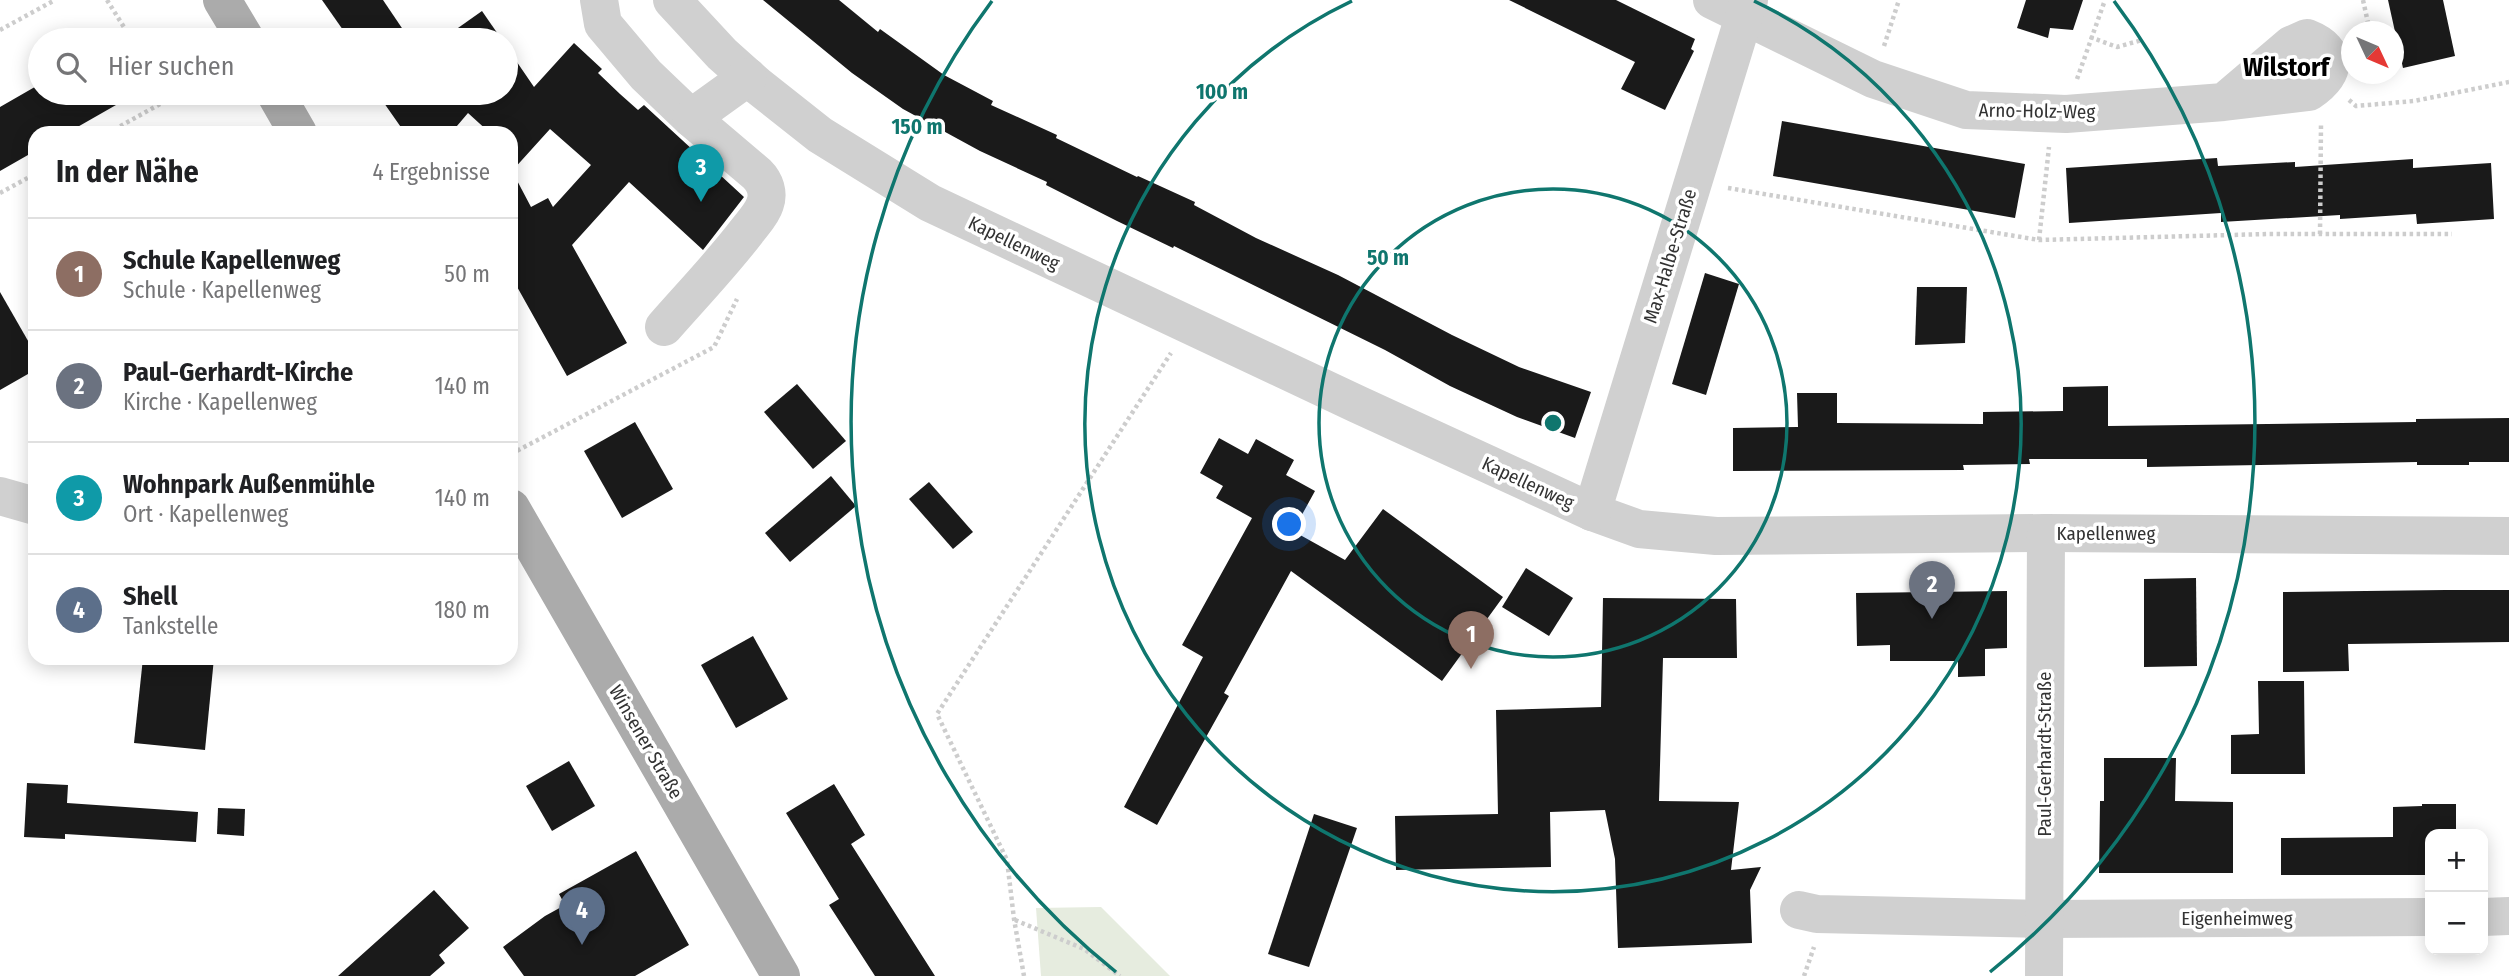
<!DOCTYPE html>
<html lang="de">
<meta charset="utf-8">
<style>
body{margin:0;font-family:"Fira Sans Condensed",sans-serif;background:#f6f6f6;color:#202124}
.controls{position:absolute;right:21px;bottom:21px;display:grid;overflow:hidden;border-radius:14px;box-shadow:0 4px 18px #0003}
.controls button{width:63px;height:63px;display:grid;place-items:center;padding:0;border:0;border-bottom:2px solid #e0e0e0;background:#fff;color:#202124;font:35px sans-serif}
.compass{position:absolute;left:2341px;top:21px;width:63px;height:63px;border-radius:50%;background:#fff;box-shadow:0 4px 18px #0003;rotate:134deg}
.you{position:absolute;left:1290px;top:525px;width:24px;height:24px;margin:-18px;border:5px solid #fff;border-radius:50%;background:#1a73e8;box-shadow:0 0 0 10px #1a73e833}
.badge{display:grid;place-items:center;width:46px;height:46px;border-radius:50%;background:#e63946;color:#fff;font-size:23px;font-weight:700}
.pin{position:absolute;translate:-50% -58px;filter:drop-shadow(0 2px 4px #0008)}
.pin::after{content:'';position:absolute;top:37px;width:24px;height:21px;background:inherit;clip-path:polygon(0 0,100% 0,50% 100%)}
.list{margin:0;padding:0;list-style:none}
h2{display:flex;justify-content:space-between;align-items:center;height:91px;margin:0;padding:0 28px;font-size:30px}
h2 small{font-size:23px;font-weight:400;color:#757577}
.list li{display:grid;grid-template-columns:46px 1fr auto;gap:21px;align-items:center;box-sizing:border-box;height:112px;padding:0 28px;border-top:2px solid #e0e0e0}
.list b{display:block;font-size:26px;white-space:nowrap}
.list p{margin:0;font-size:23px;white-space:nowrap;color:#757577}
.list em{font-size:23px;font-style:normal;color:#757577}
.icon{flex:none;width:38px;height:38px;fill:none;stroke:currentColor;stroke-width:2;stroke-linecap:round;stroke-linejoin:round}
.map{position:relative;flex:none;width:2509px;height:976px;overflow:hidden}
.search{position:absolute;background:#fff;box-shadow:0 4px 18px #0003;left:28px;top:28px;width:490px;height:77px;display:flex;align-items:center;gap:18px;box-sizing:border-box;padding:0 24px;border-radius:38px;color:#757577;font-size:26px}
.panel{position:absolute;background:#fff;box-shadow:0 4px 18px #0003;left:28px;top:126px;width:490px;height:539px;border-radius:21px}
.map>svg:first-child{display:block}
</style>
<div class="map">
<svg width="2509" height="976" viewBox="0 0 2509 976">
<rect width="100%" height="100%" fill="#fff"/>
<path fill="#e6ecdf" d="M 1101,907 L 1170,976 L 1041,976 L 1036,908 Z"/>
<g fill="#1a1a1a" fill-rule="evenodd">
<path d="M 322,0 L 383,0 L 410,40 L 350,40 Z"/>
<path d="M 763,0 L 839,0 L 878,32 L 880,29 L 944,75 L 993,101 L 991,105 L 1057,135 L 1056,138 L 1137,177 L 1138,176 L 1195,202 L 1194,205 L 1256,238 L 1338,275 L 1452,335 L 1519,367 L 1591,392 L 1575,438 L 1517,417 L 1450,386 L 1385,350 L 1174,246 L 1173,248 L 1117,221 L 1046,185 L 1047,182 L 980,151 L 903,109 L 852,73 Z"/>
<path d="M 1509,0 L 1616,0 L 1695,39 L 1691,49 L 1694,51 L 1665,110 L 1621,89 L 1635,62 Z"/>
<path d="M 2026,0 L 2083,0 L 2073,30 L 2050,28 L 2048,38 L 2017,28 Z"/>
<path d="M 2388,0 L 2443,0 L 2455,56 L 2403,68 Z"/>
<path d="M 482,11 L 502,40 L 441,40 Z"/>
<path d="M 574,43 L 602,69 L 598,73 L 620,94 L 638,110 L 644,105 L 744,197 L 703,250 L 629,182 L 572,245 L 627,343 L 567,376 L 511,276 L 511,133 L 490,133 L 468,113 L 451,133 L 405,133 L 377,93 L 506,93 L 506,46 L 534,87 ZM 550,129 L 591,165 L 553,207 L 548,198 L 531,207 L 512,171 Z"/>
<path d="M 40,84 L 40,93 L 137,93 L 67,133 L 35,133 L 35,151 L 0,171 L 0,107 Z"/>
<path d="M 1782,121 L 2025,164 L 2015,218 L 1773,176 Z"/>
<path d="M 2217,158 L 2218,166 L 2295,162 L 2295,167 L 2413,159 L 2413,168 L 2491,163 L 2494,219 L 2417,224 L 2416,214 L 2340,219 L 2340,215 L 2221,222 L 2221,213 L 2069,223 L 2066,168 Z"/>
<path d="M 1705,273 L 1739,284 L 1706,395 L 1672,384 Z"/>
<path d="M 1917,287 L 1967,287 L 1965,343 L 1915,345 Z"/>
<path d="M 0,292 L 35,353 L 35,370 L 0,390 Z"/>
<path d="M 797,384 L 846,441 L 813,469 L 764,412 Z"/>
<path d="M 2108,386 L 2108,426 L 2416,422 L 2416,419 L 2509,418 L 2509,462 L 2469,462 L 2469,465 L 2417,465 L 2417,462 L 2147,467 L 2147,459 L 2029,459 L 2030,464 L 1963,465 L 1964,470 L 1733,471 L 1733,428 L 1798,427 L 1797,393 L 1837,393 L 1837,423 L 1983,424 L 1983,412 L 2063,411 L 2063,387 Z"/>
<path d="M 635,422 L 673,489 L 622,518 L 584,451 Z"/>
<path d="M 1219,438 L 1248,454 L 1256,439 L 1294,460 L 1286,475 L 1315,491 L 1293,531 L 1345,560 L 1383,509 L 1503,597 L 1442,681 L 1291,571 L 1224,693 L 1229,696 L 1157,825 L 1124,807 L 1203,657 L 1182,645 L 1252,518 L 1216,498 L 1223,486 L 1200,473 Z"/>
<path d="M 831,476 L 856,506 L 790,562 L 765,533 Z"/>
<path d="M 929,482 L 973,532 L 953,549 L 909,499 Z"/>
<path d="M 1526,568 L 1573,598 L 1549,636 L 1502,607 Z"/>
<path d="M 2196,578 L 2197,666 L 2144,667 L 2144,579 Z"/>
<path d="M 2445,590 L 2509,590 L 2509,642 L 2348,644 L 2349,671 L 2283,672 L 2283,592 Z"/>
<path d="M 2007,591 L 2007,648 L 1985,649 L 1985,676 L 1958,677 L 1958,661 L 1890,661 L 1890,645 L 1857,646 L 1856,593 Z"/>
<path d="M 1603,598 L 1736,599 L 1737,658 L 1663,658 L 1659,801 L 1739,802 L 1731,870 L 1761,867 L 1750,890 L 1752,943 L 1618,948 L 1615,859 L 1605,810 L 1550,812 L 1551,867 L 1396,870 L 1395,816 L 1498,814 L 1496,710 L 1601,707 Z"/>
<path d="M 753,636 L 788,699 L 736,728 L 701,665 Z"/>
<path d="M 143,658 L 214,658 L 205,750 L 134,743 Z"/>
<path d="M 2258,681 L 2304,681 L 2305,774 L 2231,774 L 2231,735 L 2259,734 Z"/>
<path d="M 2104,758 L 2176,758 L 2175,801 L 2233,802 L 2233,873 L 2099,873 L 2100,801 L 2104,801 Z"/>
<path d="M 569,761 L 595,806 L 552,831 L 526,786 Z"/>
<path d="M 27,783 L 68,785 L 67,803 L 198,812 L 196,842 L 65,834 L 65,839 L 24,837 Z"/>
<path d="M 834,784 L 865,835 L 851,844 L 935,976 L 875,976 L 829,905 L 839,899 L 786,813 Z"/>
<path d="M 2422,804 L 2456,804 L 2456,834 L 2430,834 L 2430,875 L 2281,875 L 2281,838 L 2393,837 L 2393,807 L 2422,806 Z"/>
<path d="M 218,808 L 245,809 L 244,836 L 217,834 Z"/>
<path d="M 1314,814 L 1357,828 L 1309,967 L 1268,954 Z"/>
<path d="M 636,851 L 689,945 L 635,976 L 524,976 L 503,947 L 545,916 L 565,905 L 559,894 Z"/>
<path d="M 434,890 L 469,928 L 439,955 L 445,963 L 430,976 L 338,976 Z"/>
</g>
<g fill="none" stroke-linecap="round" stroke-linejoin="round">
<g stroke="#cdcdcd" stroke-width="4.5" stroke-dasharray="3.5 3.5" stroke-linecap="butt">
<path d="M 107,0 L 132,40"/>
<path d="M 2363,0 L 2370,32"/>
<path d="M 0,30 L 55,0"/>
<path d="M 2090,37 L 2117,47 L 2142,40"/>
<path d="M 1884,46 L 1899,0"/>
<path d="M 2077,79 L 2105,0"/>
<path d="M 2349,100 L 2356,106 L 2414,101 L 2509,82"/>
<path d="M 108,133 L 169,99 L 165,93"/>
<path d="M 1728,188 L 2039,240 L 2269,234 L 2452,234"/>
<path d="M 0,193 L 35,174"/>
<path d="M 2320,234 L 2321,123"/>
<path d="M 2039,240 L 2049,147"/>
<path d="M 511,454 L 714,347 L 737,299"/>
<path d="M 1015,920 L 1084,949 L 1120,976"/>
<path d="M 1024,976 L 1014,919 L 1007,860 L 937,714 L 1171,353"/>
<path d="M 1804,976 L 1814,947"/>
</g>
<g stroke="#d0d0d0" stroke-width="38">
<path d="M 599,0 L 603,24 L 646,75 L 691,118 L 757,174 C 765,182 769,193 765,204 C 762,214 753,223 747,231 C 721,265 692,295 664,327"/>
<path d="M 672,0 L 722,54 L 758,86 L 820,135 L 930,203 L 1357,404 L 1592,512 L 1639,529 L 1716,536 L 2046,533 L 2509,536"/>
<path d="M 1712,0 L 1873,79 L 1966,110 L 2066,114 L 2224,102 L 2309,92 C 2336,74 2340,51 2307,38 L 2291,45 L 2224,102"/>
<path d="M 691,118 L 748,77"/>
<path d="M 0,496 L 35,506"/>
<path d="M 1592,512 L 1749,0"/>
<path d="M 1799,910 L 1817,914 L 2043,919 L 2430,917"/>
<path d="M 2483,917 L 2509,916"/>
<path d="M 2044,976 L 2046,533"/>
</g>
<g stroke="#ababab" stroke-width="38">
<path d="M 222,0 L 246,40"/>
<path d="M 275,93 L 298,133"/>
<path d="M 511,508 L 781,976"/>
</g>
</g>
<g fill="none" stroke="#0f766e" stroke-width="3.5">
<circle cx="1553" cy="423" r="234"/>
<path d="M1754 1A468 468 0 1 1 1352 1"/>
<path d="M1116 972A702 702 0 0 1 992 1M2114 1A702 702 0 0 1 1990 972"/>
</g>
<g text-anchor="middle" dominant-baseline="central" stroke-width="7" stroke-linejoin="round" paint-order="stroke">
<g font-size="19" fill="#333" stroke="#fff">
<text transform="translate(2037 111) rotate(1)">Arno-Holz-Weg</text>
<text transform="translate(1014 243) rotate(26)">Kapellenweg</text>
<text transform="translate(1670 256) rotate(-73)">Max-Halbe-Straße</text>
<text transform="translate(1528 483) rotate(25)">Kapellenweg</text>
<text x="2106" y="533">Kapellenweg</text>
<text transform="translate(646 742) rotate(60)">Winsener Straße</text>
<text transform="translate(2044 754) rotate(-90)">Paul-Gerhardt-Straße</text>
<text x="2237" y="918">Eigenheimweg</text>
</g>
<g font-size="26" font-weight="bold" fill="#000" stroke="#fff">
<text x="2286" y="67">Wilstorf</text>
</g>
</g>
<circle cx="1553" cy="423" r="10" fill="#0f766e" stroke="#fff" stroke-width="3.5"/>
<g font-size="21" text-anchor="middle" font-weight="bold" fill="#0f766e" stroke="#fff" stroke-width="7" stroke-linejoin="round" paint-order="stroke">
<text x="1222" y="99">100 m</text>
<text x="917" y="134">150 m</text>
<text x="1388" y="265">50 m</text>
</g>
</svg>
<div class="controls">
<button>+</button>
<button>−</button>
</div>
<svg class="compass" viewBox="-18 -18 36 36"><path d="M0-13l5 13h-10z" fill="#e53935"/><path d="M0 13l5-13h-10z" fill="#757577"/></svg>
<div class="you"></div>
<div class="pin badge" style="left:1471px;top:669px;background:#8d6e63">1</div>
<div class="pin badge" style="left:1932px;top:619px;background:#6b7280">2</div>
<div class="pin badge" style="left:701px;top:202px;background:#0f9aa8">3</div>
<div class="pin badge" style="left:582px;top:945px;background:#5c6f8a">4</div>
<div class="search"><svg class="icon" aria-label="search" viewBox="0 0 24 24"><circle cx="10" cy="10" r="6"/><path d="M15 15l6 6"/></svg>Hier suchen</div>
<section class="panel">
<h2>In der Nähe<small>4 Ergebnisse</small></h2>
<ul class="list">
<li><span class="badge" style="background:#8d6e63">1</span><div><b>Schule Kapellenweg</b><p>Schule · Kapellenweg</p></div><em>50 m</em></li>
<li><span class="badge" style="background:#6b7280">2</span><div><b>Paul-Gerhardt-Kirche</b><p>Kirche · Kapellenweg</p></div><em>140 m</em></li>
<li><span class="badge" style="background:#0f9aa8">3</span><div><b>Wohnpark Außenmühle</b><p>Ort · Kapellenweg</p></div><em>140 m</em></li>
<li><span class="badge" style="background:#5c6f8a">4</span><div><b>Shell</b><p>Tankstelle</p></div><em>180 m</em></li>
</ul>
</section>
</div>
